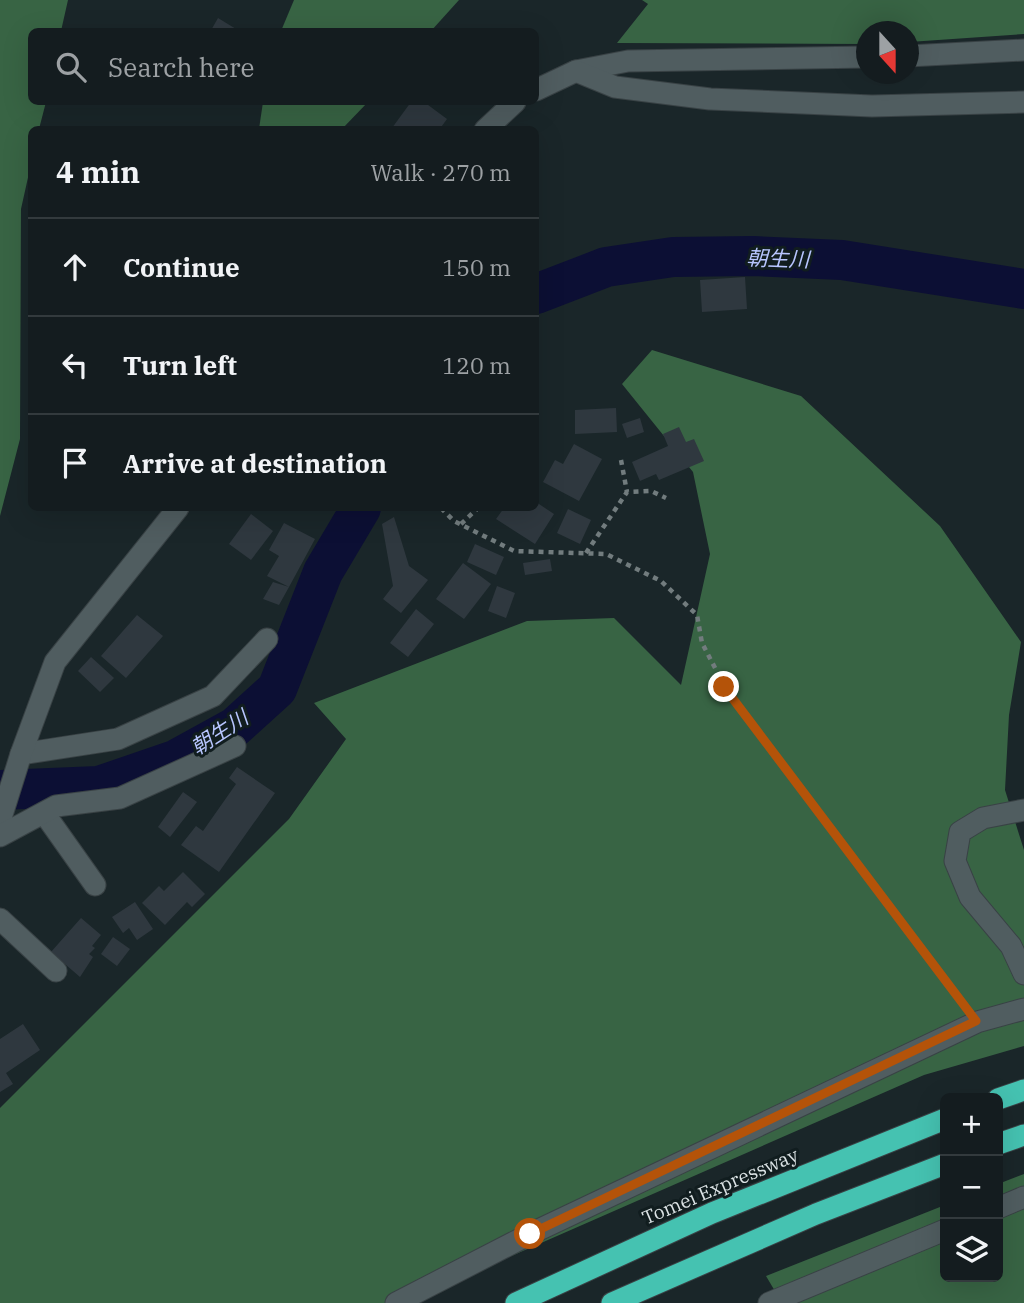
<!DOCTYPE html>
<meta charset="utf-8">
<style>
body{margin:0;font-family:"IBM Plex Serif","Noto Sans JP",serif;background:#1d2528;color:#f1f3f6}
.controls{position:absolute;right:21px;bottom:21px;display:grid;overflow:hidden;border-radius:10px;box-shadow:0 7px 28px #0002}
.controls button{width:63px;height:63px;display:grid;place-items:center;padding:0;border:0;border-bottom:2px solid #333a3d;background:#141c1f;color:#f1f3f6;font:35px sans-serif}
.compass{position:absolute;left:856px;top:21px;width:63px;height:63px;border-radius:50%;background:#141c1f;box-shadow:0 7px 28px #0002;rotate:159deg}
.stop{position:absolute;width:21px;height:21px;margin:-16px;border:5px solid #b45309;border-radius:50%;background:#fff}
.stop.end{background:#b45309;border-color:#fff;box-shadow:0 2px 7px #0008}
.list{margin:0;padding:0;list-style:none}
h2{display:flex;justify-content:space-between;align-items:center;height:91px;margin:0;padding:0 28px;font-size:30px}
h2 small{font-size:23px;font-weight:400;color:#9da1a4}
.list li{display:grid;grid-template-columns:46px 1fr auto;gap:21px;align-items:center;box-sizing:border-box;height:98px;padding:0 28px;border-top:2px solid #333a3d}
.list b{display:block;font-size:26px;white-space:nowrap}
.list em{font-size:23px;font-style:normal;color:#9da1a4}
.icon{flex:none;width:38px;height:38px;fill:none;stroke:currentColor;stroke-width:2;stroke-linecap:round;stroke-linejoin:round}
.map{position:relative;flex:none;width:1024px;height:1303px;overflow:hidden}
.search{position:absolute;background:#141c1f;box-shadow:0 7px 28px #0002;left:28px;top:28px;width:511px;height:77px;display:flex;align-items:center;gap:18px;box-sizing:border-box;padding:0 24px;border-radius:10px;color:#9da1a4;font-size:26px}
.panel{position:absolute;background:#141c1f;box-shadow:0 7px 28px #0002;left:28px;top:126px;width:511px;height:385px;border-radius:10px}
.map>svg:first-child{display:block}
</style>
<div class="map">
<svg width="1024" height="1303" viewBox="0 0 1024 1303">
<rect width="100%" height="100%" fill="#1a2629"/>
<g fill="#386444">
<path d="M 0,0 L 68,0 L 61,31 L 32,32 L 32,102 L 46,102 L 39,129 L 32,130 L 31,164 L 21,209 L 20,439 L 0,516 Z"/>
<path d="M 294,0 L 459,0 L 431,31 L 281,31 Z"/>
<path d="M 642,0 L 1024,0 L 1024,34 L 909,42 L 908,32 L 866,32 L 866,44 L 617,43 L 648,4 Z"/>
<path d="M 263,102 L 368,102 L 342,129 L 259,129 Z"/>
<path d="M 652,350 L 801,396 L 940,526 L 1021,642 L 1009,715 L 1005,790 L 1024,850 L 1024,1046 L 924,1075 L 404,1303 L 0,1303 L 0,1108 L 289,819 L 346,739 L 314,703 L 527,621 L 614,618 L 681,685 L 710,554 L 693,472 L 622,384 Z"/>
<path d="M 1024,1174 L 1024,1303 L 782,1303 L 766,1276 L 945,1205 L 945,1277 L 998,1277 L 998,1184 Z"/>
</g>
<g fill="none" stroke-linecap="round" stroke-linejoin="round">
<g stroke="#0c0f34" stroke-width="40">
<path d="M 536,294 L 606,267 L 673,257 L 753,256 L 842,260 L 1024,289"/>
<path d="M 0,790 L 99,786 L 175,760 L 235,727 L 277,689 L 323,572 L 361,508"/>
</g>
</g>
<g fill="#2f383f">
<path d="M 218,18 L 241,32 L 210,32 Z"/>
<path d="M 411,102 L 424,102 L 447,119 L 439,130 L 394,130 L 392,128 Z"/>
<path d="M 745,277 L 747,309 L 702,312 L 700,280 Z"/>
<path d="M 616,408 L 617,432 L 575,434 L 575,410 Z"/>
<path d="M 640,418 L 644,432 L 627,438 L 622,424 Z"/>
<path d="M 679,427 L 686,442 L 694,439 L 704,461 L 659,480 L 656,474 L 640,481 L 632,462 L 668,446 L 663,434 Z"/>
<path d="M 574,444 L 602,459 L 579,501 L 543,482 L 555,460 L 563,464 Z"/>
<path d="M 536,502 L 554,514 L 535,544 L 496,519 L 504,508 L 536,508 Z"/>
<path d="M 568,509 L 591,520 L 580,544 L 557,533 Z"/>
<path d="M 251,514 L 273,531 L 251,560 L 229,544 Z"/>
<path d="M 394,517 L 409,566 L 428,580 L 401,613 L 383,599 L 393,586 L 382,524 Z"/>
<path d="M 284,523 L 315,539 L 289,587 L 279,605 L 263,599 L 273,582 L 289,587 L 267,576 L 279,556 L 269,550 Z"/>
<path d="M 475,544 L 504,557 L 496,575 L 467,562 Z"/>
<path d="M 550,559 L 552,571 L 525,575 L 523,563 Z"/>
<path d="M 463,563 L 491,584 L 464,619 L 436,599 Z"/>
<path d="M 497,586 L 515,593 L 506,618 L 488,611 Z"/>
<path d="M 416,609 L 434,624 L 408,657 L 390,643 Z"/>
<path d="M 137,615 L 163,636 L 126,678 L 101,656 Z"/>
<path d="M 91,657 L 114,678 L 100,692 L 78,671 Z"/>
<path d="M 237,767 L 275,793 L 219,872 L 181,845 L 196,826 L 203,831 L 236,784 L 229,778 Z"/>
<path d="M 183,792 L 197,802 L 170,837 L 158,827 Z"/>
<path d="M 183,872 L 205,894 L 192,907 L 187,902 L 165,925 L 142,903 L 159,886 L 164,891 Z"/>
<path d="M 135,902 L 153,929 L 137,940 L 129,928 L 123,933 L 112,917 Z"/>
<path d="M 81,918 L 101,935 L 92,946 L 95,948 L 89,954 L 93,957 L 80,977 L 51,952 Z"/>
<path d="M 113,937 L 130,949 L 117,966 L 101,954 Z"/>
<path d="M 23,1024 L 40,1050 L 6,1073 L 13,1084 L 0,1092 L 0,1039 Z"/>
</g>
<g fill="none" stroke-linecap="round" stroke-linejoin="round">
<defs>
<g id="minor">
<path d="M 908,56 L 1024,50"/>
<path d="M 576,71 L 628,61 L 866,57"/>
<path d="M 536,90 L 576,71 L 615,87 L 710,99 L 872,106 L 1024,102"/>
<path d="M 485,130 L 515,102"/>
<path d="M 21,754 L 118,739 L 213,696 L 267,639"/>
<path d="M 1024,810 L 983,818 L 960,832 L 955,861 L 970,897 L 1011,946 L 1024,974"/>
<path d="M 44,813 L 95,885"/>
<path d="M 0,821 L 21,754 L 55,662 L 178,508"/>
<path d="M 0,836 L 56,806 L 120,798 L 235,746"/>
<path d="M 0,919 L 56,971"/>
<path d="M 998,1208 L 1024,1197"/>
<path d="M 396,1303 L 530,1234 L 977,1022 L 1024,1009"/>
<path d="M 769,1303 L 945,1230"/>
</g>
<g id="highway">
<path d="M 998,1099 L 1024,1090"/>
<path d="M 998,1144 L 1024,1135"/>
<path d="M 516,1303 L 712,1213 L 945,1119"/>
<path d="M 612,1303 L 816,1214 L 945,1164"/>
</g>
</defs>
<use href="#minor" stroke="#394245" stroke-width="23"/>
<use href="#highway" stroke="#394245" stroke-width="23"/>
<g stroke="#727c7e" stroke-width="4.5" stroke-dasharray="5 5" stroke-linecap="butt">
<path d="M 621,460 L 627,492"/>
<path d="M 441,508 L 454,521 L 514,551 L 606,554 L 661,581 L 697,615 L 702,643 L 725,687 L 965,1007"/>
<path d="M 461,524 L 478,508"/>
<path d="M 586,553 L 627,492 L 651,491 L 666,498"/>
</g>
<use href="#minor" stroke="#505d60" stroke-width="21"/>
<use href="#highway" stroke="#45c2b1" stroke-width="21"/>
</g>
<g fill="none" stroke-linecap="round" stroke-linejoin="round">
<path stroke="#b45309" stroke-width="9" d="M 530,1234 L 976,1021 L 724,687"/>
</g>
<g text-anchor="middle" dominant-baseline="central" stroke-width="6" stroke-linejoin="round" paint-order="stroke">
<g font-size="19" fill="#dce3e5" stroke="#111d1f">
<text transform="translate(720 1186) rotate(-23)">Tomei Expressway</text>
</g>
<g font-size="21" font-style="italic" fill="#b7c5fe" stroke="#111d1f">
<text transform="translate(778 258) rotate(2)">朝生川</text>
<text transform="translate(219 732) rotate(-33)">朝生川</text>
</g>
</g>
</svg>
<div class="controls">
<button>+</button>
<button>−</button>
<button><svg class="icon" aria-label="layers" viewBox="0 0 24 24"><path d="M12 4l9 5-9 5-9-5zM3 14l9 5 9-5"/></svg></button>
</div>
<svg class="compass" viewBox="-18 -18 36 36"><path d="M0-13l5 13h-10z" fill="#e53935"/><path d="M0 13l5-13h-10z" fill="#9da1a4"/></svg>
<div class="stop" style="left:530px;top:1234px"></div>
<div class="stop end" style="left:724px;top:687px"></div>
<div class="search"><svg class="icon" aria-label="search" viewBox="0 0 24 24"><circle cx="10" cy="10" r="6"/><path d="M15 15l6 6"/></svg>Search here</div>
<section class="panel">
<h2>4 min<small>Walk · 270 m</small></h2>
<ul class="list">
<li><svg class="icon" aria-label="ahead" viewBox="0 0 24 24"><path d="M12 20V5M6 11l6-6 6 6"/></svg><div><b>Continue</b></div><em>150 m</em></li>
<li><svg class="icon" aria-label="left" viewBox="0 0 24 24"><path d="M17 20v-9H6M10 6l-5 5 5 5"/></svg><div><b>Turn left</b></div><em>120 m</em></li>
<li><svg class="icon" aria-label="arrive" viewBox="0 0 24 24"><path d="M6 21V4h12l-3 4 3 4H6"/></svg><div><b>Arrive at destination</b></div></li>
</ul>
</section>
</div>
